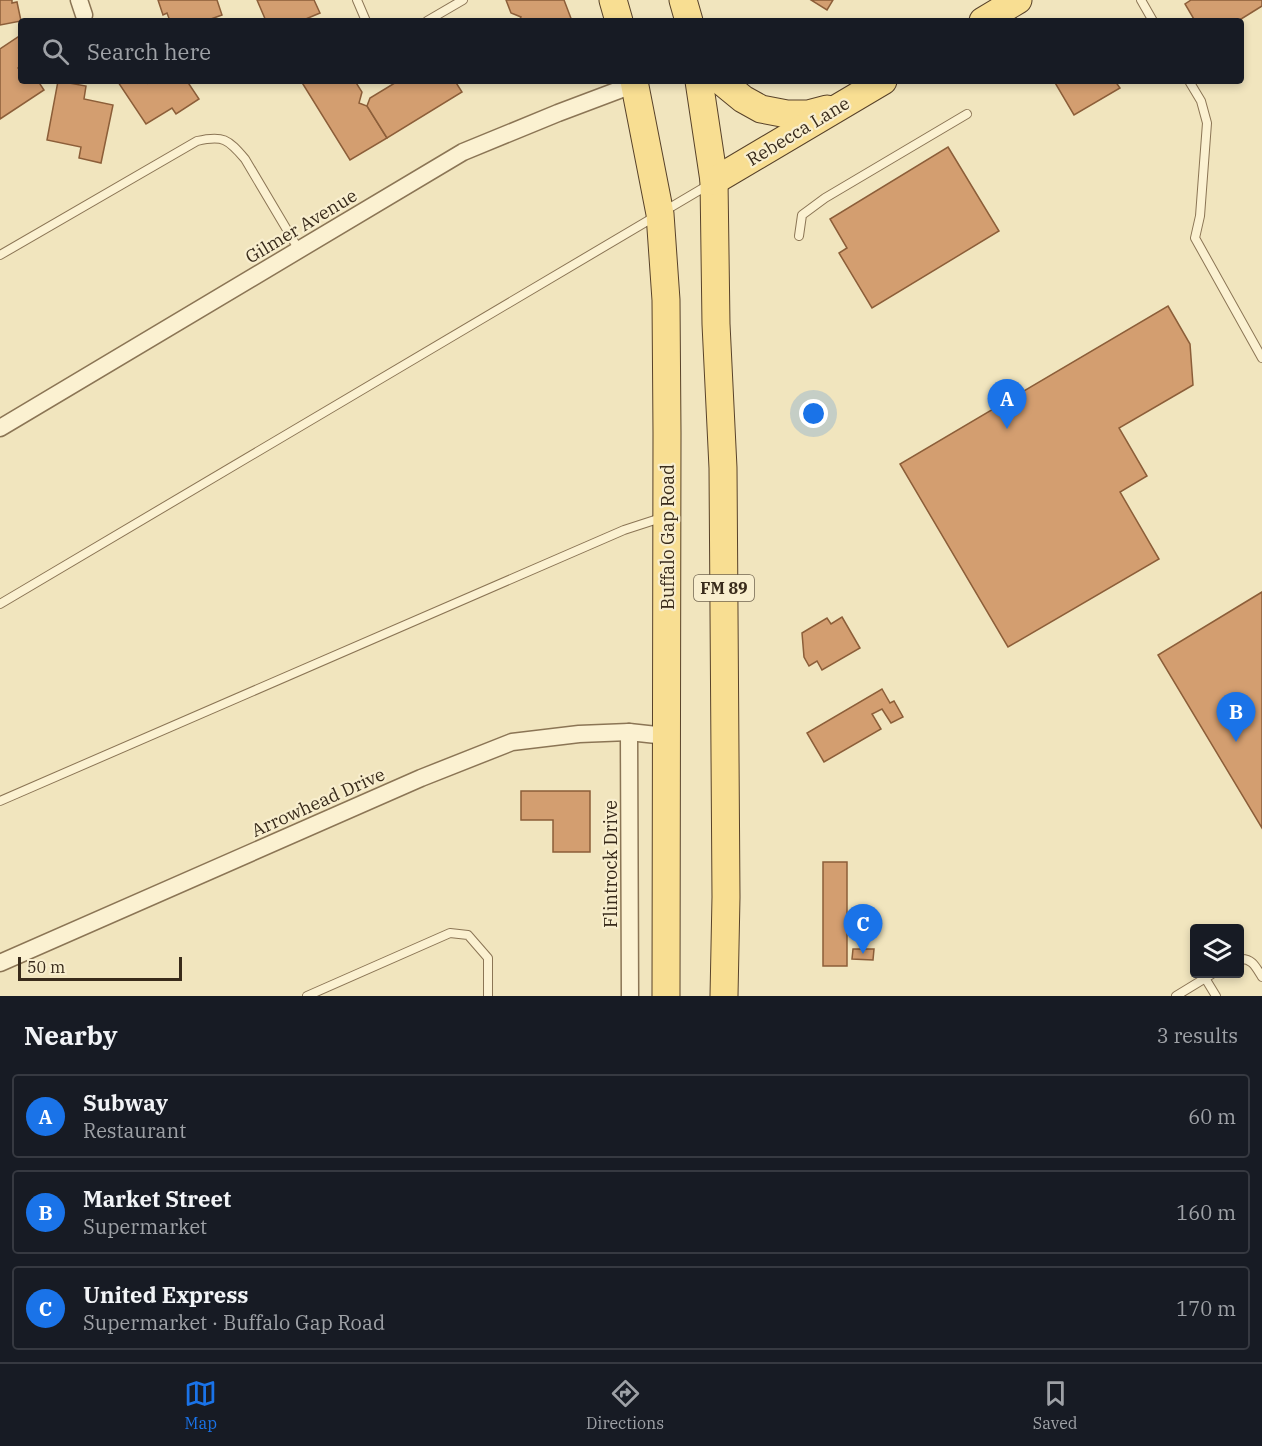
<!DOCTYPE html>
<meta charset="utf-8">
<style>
body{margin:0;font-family:"IBM Plex Serif",serif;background:#20242c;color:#f1f3f6}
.controls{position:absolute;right:18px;bottom:18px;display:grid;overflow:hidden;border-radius:6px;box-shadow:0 3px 9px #0003}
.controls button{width:54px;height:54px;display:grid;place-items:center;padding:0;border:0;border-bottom:2px solid #363941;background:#171b24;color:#f1f3f6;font:30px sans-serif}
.scale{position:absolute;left:18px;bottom:15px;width:164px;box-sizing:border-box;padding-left:6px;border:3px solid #392b1b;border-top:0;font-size:16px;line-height:21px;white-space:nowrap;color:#392b1b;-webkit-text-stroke:4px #f8eece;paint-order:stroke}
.you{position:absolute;left:814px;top:414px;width:21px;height:21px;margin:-15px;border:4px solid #fff;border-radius:50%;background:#1a73e8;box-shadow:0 0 0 9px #1a73e833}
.badge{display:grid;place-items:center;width:39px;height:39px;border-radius:50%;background:#1a73e8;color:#fff;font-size:20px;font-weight:700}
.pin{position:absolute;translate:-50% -50px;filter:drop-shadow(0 2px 3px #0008)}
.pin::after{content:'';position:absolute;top:32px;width:21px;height:18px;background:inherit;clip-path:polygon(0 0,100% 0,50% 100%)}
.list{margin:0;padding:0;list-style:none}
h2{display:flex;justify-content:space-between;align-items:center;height:78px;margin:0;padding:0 24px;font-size:26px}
h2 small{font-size:20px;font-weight:400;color:#9ea1a6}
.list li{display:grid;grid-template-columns:39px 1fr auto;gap:18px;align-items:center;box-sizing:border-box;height:84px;margin:0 12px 12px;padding:0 12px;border:2px solid #363941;border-radius:6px}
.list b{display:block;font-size:22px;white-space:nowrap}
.list p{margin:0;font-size:20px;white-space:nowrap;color:#9ea1a6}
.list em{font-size:20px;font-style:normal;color:#9ea1a6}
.icon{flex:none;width:33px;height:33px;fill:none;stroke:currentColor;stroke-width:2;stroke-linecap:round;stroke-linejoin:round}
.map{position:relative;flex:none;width:1262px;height:996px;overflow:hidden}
.search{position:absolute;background:#171b24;box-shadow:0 3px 9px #0003;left:18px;right:18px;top:18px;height:66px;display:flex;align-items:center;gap:15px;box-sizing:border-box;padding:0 21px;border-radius:6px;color:#9ea1a6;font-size:22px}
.sheet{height:366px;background:#171b24}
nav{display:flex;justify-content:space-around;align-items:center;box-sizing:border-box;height:84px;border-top:2px solid #363941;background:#171b24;font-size:16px;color:#9ea1a6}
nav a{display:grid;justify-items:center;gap:3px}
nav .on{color:#1a73e8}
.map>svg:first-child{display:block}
</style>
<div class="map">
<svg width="1262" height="996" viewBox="0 0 1262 996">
<rect width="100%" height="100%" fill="#f1e5be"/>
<g fill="#d39e70" stroke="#8c5e39" stroke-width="1.5">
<path d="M 0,0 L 12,0 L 12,3 L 17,2 L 21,21 L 0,25 Z"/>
<path d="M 158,0 L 217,0 L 222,15 L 211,19 L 212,21 L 170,21 L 167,13 L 163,15 Z"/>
<path d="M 257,0 L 314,0 L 320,13 L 301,21 L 266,21 Z"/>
<path d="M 506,0 L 564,0 L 572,21 L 519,21 L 521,17 L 511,13 Z"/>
<path d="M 811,0 L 833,0 L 827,10 Z"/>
<path d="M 1191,0 L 1262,0 L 1262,6 L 1238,21 L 1195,21 L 1185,4 Z"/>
<path d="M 21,35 L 21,66 L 18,68 L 21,72 L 21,81 L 38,81 L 44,90 L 0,119 L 0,49 Z"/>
<path d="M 58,81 L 86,86 L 84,99 L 113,105 L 101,163 L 79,158 L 81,147 L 47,140 Z"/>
<path d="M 147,81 L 148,83 L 150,81 L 187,81 L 199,99 L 176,114 L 172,108 L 146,124 L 118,82 Z"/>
<path d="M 301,81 L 355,81 L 362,92 L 359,103 L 367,106 L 387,138 L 350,160 Z"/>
<path d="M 398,81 L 455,81 L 462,92 L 387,138 L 367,106 L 370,98 Z"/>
<path d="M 1054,81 L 1115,81 L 1120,88 L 1074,115 Z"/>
<path d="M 948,147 L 999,231 L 872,308 L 839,253 L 847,248 L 830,219 Z"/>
<path d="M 1168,306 L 1190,344 L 1193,385 L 1119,428 L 1147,476 L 1120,492 L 1159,559 L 1008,647 L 900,464 Z"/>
<path d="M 1262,592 L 1262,828 L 1158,655 Z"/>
<path d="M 842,617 L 860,648 L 822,670 L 817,661 L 809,666 L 804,657 L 802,633 L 827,618 L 831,624 Z"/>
<path d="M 882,689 L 890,703 L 894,701 L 903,717 L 891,723 L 882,709 L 872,714 L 881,729 L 824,762 L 807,733 Z"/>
<path d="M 521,791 L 590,791 L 590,852 L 553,852 L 553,820 L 521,820 Z"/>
<rect x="823" y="862" width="24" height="104"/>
<path d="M 853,949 L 874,949 L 873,960 L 852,959 Z"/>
</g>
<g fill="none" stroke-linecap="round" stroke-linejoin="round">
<defs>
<g id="service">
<path d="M 357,0 L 366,21"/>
<path d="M 1141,0 L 1153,21"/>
<path d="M 427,21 L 463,0"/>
<path d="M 1189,81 L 1201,101 L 1207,123 L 1200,216 L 1195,238 L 1262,358"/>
<path d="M 799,236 L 802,215 L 825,198 L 967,114"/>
<path d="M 0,255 L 197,141 C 223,135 228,139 245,159 L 299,250"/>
<path d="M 0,604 L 710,184"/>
<path d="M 0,801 L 624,530 L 664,517"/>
<path d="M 1240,959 C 1252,958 1256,967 1262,977"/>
<path d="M 1205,978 L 1216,996"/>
<path d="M 307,996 L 450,933 L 468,935 L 488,958 L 488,996"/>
<path d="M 1176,996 L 1212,974"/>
</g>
<g id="minor">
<path d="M 79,0 L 84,15"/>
<path d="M 0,428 L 463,152 L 558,113 L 635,84"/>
<path d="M 629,732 L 630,996"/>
<path d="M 0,963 L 421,778 L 512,742 L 579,734 L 629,732 L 666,736"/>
</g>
<g id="primary">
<path d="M 613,0 L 619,21"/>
<path d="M 683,0 L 689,21"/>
<path d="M 983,21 L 1018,0"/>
<path d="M 634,81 L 660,214 L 666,300 L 667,433 L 666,996"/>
<path d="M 699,81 L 714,181 L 716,324 L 723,468 L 726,897 L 724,996"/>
<path d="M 721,81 L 743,99 L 761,109 L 787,114 L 808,114 L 827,109"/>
<path d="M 714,181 L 883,81"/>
</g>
</defs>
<use href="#service" stroke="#8b7555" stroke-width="10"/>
<use href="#minor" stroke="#8b7555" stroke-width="19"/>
<use href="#primary" stroke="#58422a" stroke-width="29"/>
<use href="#service" stroke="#fbf1d1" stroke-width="8"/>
<use href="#minor" stroke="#fbf1d1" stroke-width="16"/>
<use href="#primary" stroke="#f8de92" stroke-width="27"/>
</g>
<g text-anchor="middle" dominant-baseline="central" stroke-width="4.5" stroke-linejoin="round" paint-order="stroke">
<rect fill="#f8eece" stroke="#726651" stroke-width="1.5" x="694" y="575" width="60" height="26" rx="4.5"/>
<g font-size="16" font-weight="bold" fill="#392b1b">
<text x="724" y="588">FM 89</text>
</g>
<g font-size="18" fill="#392b1b" stroke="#f8eece">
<text transform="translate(798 131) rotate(-31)">Rebecca Lane</text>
<text transform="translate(301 226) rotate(-31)">Gilmer Avenue</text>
<text transform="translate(667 537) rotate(-90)">Buffalo Gap Road</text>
<text transform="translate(318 802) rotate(-24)">Arrowhead Drive</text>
<text transform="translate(610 864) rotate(-90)">Flintrock Drive</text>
</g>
</g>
</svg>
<div class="controls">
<button><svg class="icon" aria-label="layers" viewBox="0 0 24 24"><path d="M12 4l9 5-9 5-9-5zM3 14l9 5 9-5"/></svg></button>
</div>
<div class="scale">50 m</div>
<div class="you"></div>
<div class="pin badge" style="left:1007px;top:429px">A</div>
<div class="pin badge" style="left:1236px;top:742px">B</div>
<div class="pin badge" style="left:863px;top:954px">C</div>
<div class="search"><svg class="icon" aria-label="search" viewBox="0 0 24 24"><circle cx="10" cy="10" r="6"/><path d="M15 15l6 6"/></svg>Search here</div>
</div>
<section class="sheet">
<h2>Nearby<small>3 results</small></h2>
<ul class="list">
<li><span class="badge">A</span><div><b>Subway</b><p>Restaurant</p></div><em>60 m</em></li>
<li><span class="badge">B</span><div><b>Market Street</b><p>Supermarket</p></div><em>160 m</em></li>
<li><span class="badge">C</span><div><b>United Express</b><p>Supermarket · Buffalo Gap Road</p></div><em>170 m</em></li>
</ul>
</section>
<nav>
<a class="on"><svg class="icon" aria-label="map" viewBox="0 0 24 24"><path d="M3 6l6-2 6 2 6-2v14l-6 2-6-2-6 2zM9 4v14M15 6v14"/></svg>Map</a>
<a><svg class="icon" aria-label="directions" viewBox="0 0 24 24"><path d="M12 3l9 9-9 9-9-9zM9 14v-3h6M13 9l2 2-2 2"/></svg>Directions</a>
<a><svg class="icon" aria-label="saved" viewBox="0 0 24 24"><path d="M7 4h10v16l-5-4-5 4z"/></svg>Saved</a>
</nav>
